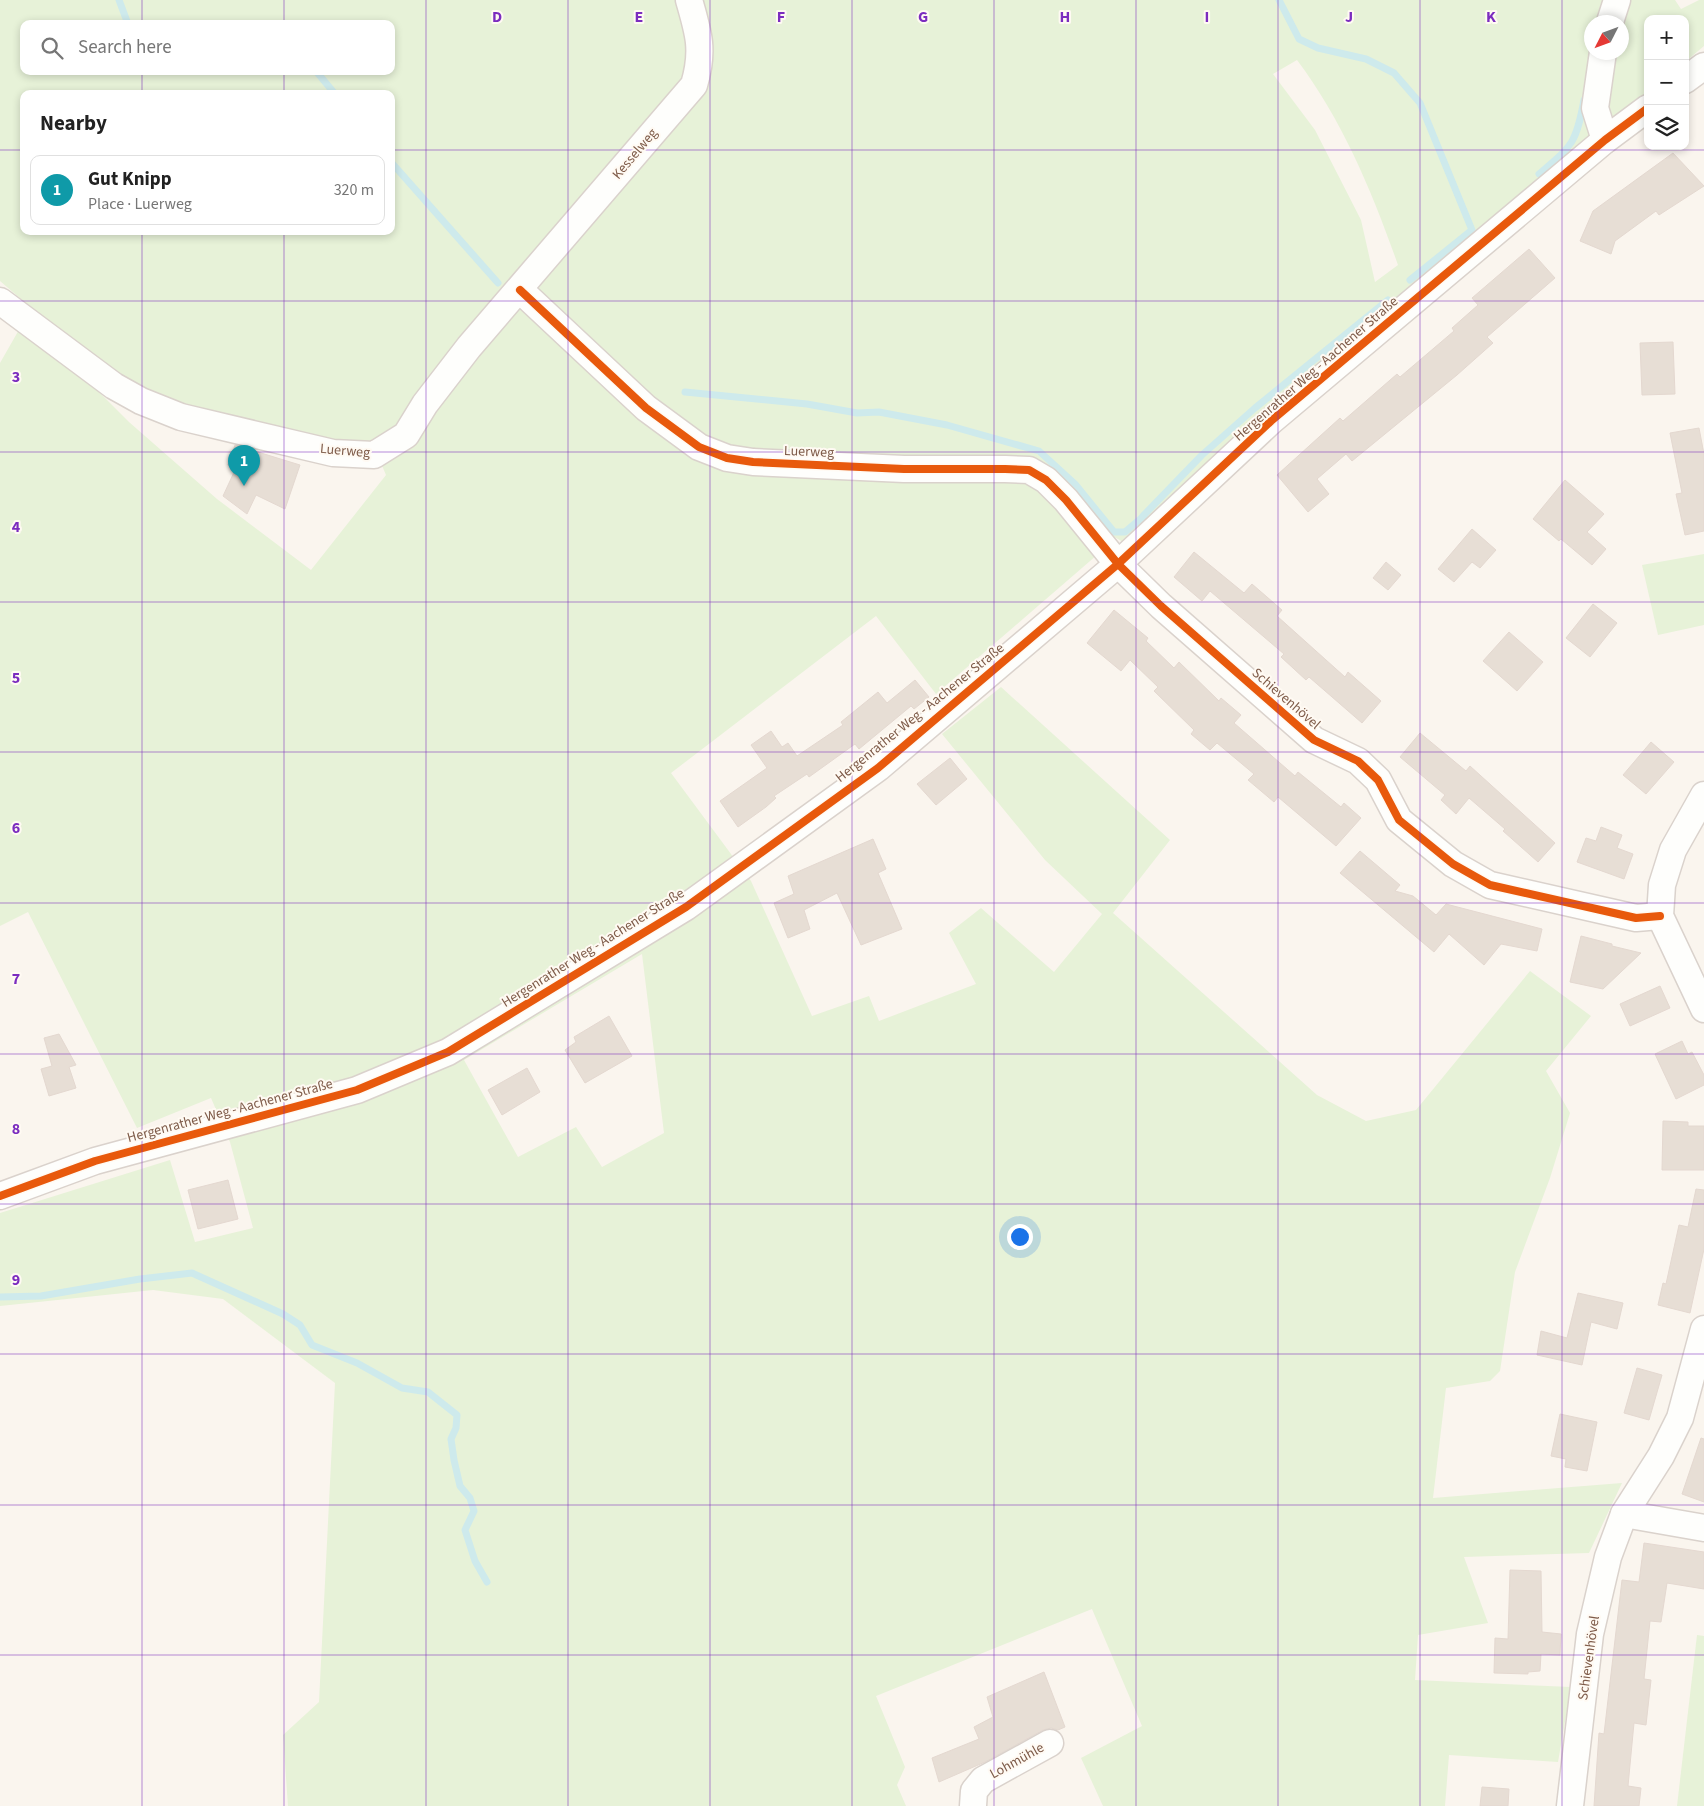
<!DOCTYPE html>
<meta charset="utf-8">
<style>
body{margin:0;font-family:"Source Sans 3",sans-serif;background:#f6f6f6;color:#222}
.controls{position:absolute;right:15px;top:15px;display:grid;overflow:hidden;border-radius:10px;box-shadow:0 2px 8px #0003}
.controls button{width:45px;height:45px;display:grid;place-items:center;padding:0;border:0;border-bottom:1px solid #e0e0e0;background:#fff;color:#222;font:25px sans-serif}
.compass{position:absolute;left:1584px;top:15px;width:45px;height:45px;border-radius:50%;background:#fff;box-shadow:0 2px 8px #0003;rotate:228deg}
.you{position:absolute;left:1019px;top:1236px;width:18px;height:18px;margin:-12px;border:4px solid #fff;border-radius:50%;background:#1a73e8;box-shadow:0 0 0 8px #1a73e833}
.badge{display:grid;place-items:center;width:32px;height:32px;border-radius:50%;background:#111827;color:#fff;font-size:16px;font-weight:700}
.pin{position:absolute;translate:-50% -41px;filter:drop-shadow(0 1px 2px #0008)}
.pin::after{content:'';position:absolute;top:26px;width:18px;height:15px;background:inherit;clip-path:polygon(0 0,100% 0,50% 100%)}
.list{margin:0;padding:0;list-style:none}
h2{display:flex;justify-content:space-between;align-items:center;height:65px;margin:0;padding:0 20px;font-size:21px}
h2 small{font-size:16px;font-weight:400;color:#767676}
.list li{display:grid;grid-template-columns:32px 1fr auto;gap:15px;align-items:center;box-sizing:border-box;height:70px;margin:0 10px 10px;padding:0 10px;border:1px solid #e0e0e0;border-radius:10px}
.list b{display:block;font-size:19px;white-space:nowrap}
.list p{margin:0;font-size:16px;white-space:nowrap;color:#767676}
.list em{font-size:16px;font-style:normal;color:#767676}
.icon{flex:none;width:28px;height:28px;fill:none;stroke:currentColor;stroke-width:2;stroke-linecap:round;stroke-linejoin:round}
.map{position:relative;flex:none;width:1704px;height:1806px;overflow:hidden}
.search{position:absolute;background:#fff;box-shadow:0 2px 8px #0003;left:20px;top:20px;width:375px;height:55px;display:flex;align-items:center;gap:12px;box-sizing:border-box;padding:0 18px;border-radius:10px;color:#767676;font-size:19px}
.panel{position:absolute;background:#fff;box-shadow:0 2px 8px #0003;left:20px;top:90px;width:375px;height:145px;border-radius:10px}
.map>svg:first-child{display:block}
</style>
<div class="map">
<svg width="1704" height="1806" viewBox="0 0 1704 1806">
<rect width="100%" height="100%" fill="#faf5ee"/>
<g fill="#e7f2d8" fill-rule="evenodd">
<path d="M 0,0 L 1675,0 L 1681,9 L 1699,0 L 1704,0 L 1704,46 L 1685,62 L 1685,19 L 1648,19 L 1648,93 L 1125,543 L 1109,534 L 1097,555 L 936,694 L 876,616 L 671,773 L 751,881 L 812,1016 L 869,996 L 879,1021 L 976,984 L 949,933 L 981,908 L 1054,972 L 1102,914 L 1045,860 L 942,734 L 1001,687 L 1170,840 L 1113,913 L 1317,1095 L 1366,1121 L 1416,1110 L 1530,971 L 1591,1016 L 1546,1071 L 1570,1113 L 1550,1178 L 1515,1272 L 1500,1371 L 1490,1381 L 1446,1388 L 1433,1498 L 1622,1483 L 1589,1553 L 1464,1557 L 1488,1623 L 1418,1635 L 1415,1680 L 1571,1687 L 1558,1762 L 1449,1755 L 1445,1806 L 1103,1806 L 1081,1758 L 1142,1726 L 1092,1609 L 876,1696 L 905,1767 L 897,1785 L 906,1806 L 288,1806 L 283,1735 L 319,1702 L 335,1383 L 223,1299 L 153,1290 L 0,1306 L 0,1213 L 170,1160 L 195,1242 L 253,1228 L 230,1142 L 211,1098 L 137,1128 L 28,912 L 0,926 L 0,363 L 20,328 L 77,370 L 129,422 L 217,499 L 311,570 L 386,475 L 372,442 L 340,445 L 180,406 L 120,377 L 57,330 L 0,281 ZM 1592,22 L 1622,22 L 1622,52 L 1592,52 ZM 24,24 L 391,24 L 391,71 L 24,71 ZM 1297,60 C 1343,121 1373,194 1398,265 L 1375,282 L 1361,220 L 1315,130 L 1273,74 ZM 24,94 L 391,94 L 391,231 L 24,231 ZM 642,954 L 664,1133 L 602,1167 L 576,1127 L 518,1157 L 464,1060 Z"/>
<path d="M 1704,554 L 1704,625 L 1658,635 L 1642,565 Z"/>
<path d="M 1697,1635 L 1704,1636 L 1704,1806 L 1677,1806 Z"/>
</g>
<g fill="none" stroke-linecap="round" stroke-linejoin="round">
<g stroke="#ceeaec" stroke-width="7">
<path d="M 119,0 L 128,24"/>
<path d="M 1279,0 L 1299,39 L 1318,48 L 1366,59 L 1394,73 L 1420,103 L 1472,230 L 1410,280"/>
<path d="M 316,71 L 335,94"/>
<path d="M 391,162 L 498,283"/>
<path d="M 1539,174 C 1572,146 1576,144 1584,100"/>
<path d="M 685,392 L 807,404 L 857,413 L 879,412 L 947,425 L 1039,451 L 1075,484 L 1114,532 L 1125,532 L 1144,516"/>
<path d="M 1143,516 L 1202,455 L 1255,408 L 1388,300"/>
<path d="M 0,1297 L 41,1296 L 140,1279 L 192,1273 L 283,1314 L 300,1325 L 312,1345 L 357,1363 L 402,1388 L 428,1392 L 457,1415 L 456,1428 L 451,1439 L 454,1460 L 460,1486 L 470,1498 L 474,1511 L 465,1530 L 475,1561 L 487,1582"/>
</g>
</g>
<g fill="#e7ded5" stroke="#e4d8d0">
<path d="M 1673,153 L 1704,186 L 1659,215 L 1656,211 L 1615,241 L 1611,254 L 1580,241 L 1593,211 Z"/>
<path d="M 1529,249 L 1555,278 L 1487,337 L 1493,343 L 1457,375 L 1352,461 L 1346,454 L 1317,479 L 1329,494 L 1308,512 L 1277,475 L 1340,418 L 1343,421 L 1397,374 L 1400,377 L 1454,331 L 1452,328 L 1478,305 L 1472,298 Z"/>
<path d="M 1673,342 L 1675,394 L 1642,395 L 1640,343 Z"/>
<path d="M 1699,428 L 1704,454 L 1704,531 L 1685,535 L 1676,494 L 1682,493 L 1670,433 Z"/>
<path d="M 235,445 L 300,465 L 285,509 L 256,495 L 247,514 L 223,496 L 236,468 L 228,465 Z"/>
<path d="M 1565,480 L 1604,514 L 1587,532 L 1606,549 L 1592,565 L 1561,539 L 1559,541 L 1533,519 Z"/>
<path d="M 1472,529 L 1496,550 L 1480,568 L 1472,562 L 1454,582 L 1438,569 Z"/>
<path d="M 1194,552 L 1244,593 L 1252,584 L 1282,610 L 1277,616 L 1345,677 L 1348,672 L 1381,701 L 1362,723 L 1309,677 L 1306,680 L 1281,657 L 1284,654 L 1210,591 L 1202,601 L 1174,577 Z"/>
<path d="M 1386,562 L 1401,575 L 1388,590 L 1373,578 Z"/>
<path d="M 1593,604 L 1617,623 L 1590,657 L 1566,638 Z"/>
<path d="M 1114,610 L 1148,638 L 1146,641 L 1174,668 L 1179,662 L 1219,701 L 1221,698 L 1241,715 L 1234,723 L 1295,776 L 1298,772 L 1341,807 L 1344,803 L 1361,818 L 1336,846 L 1278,797 L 1274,802 L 1248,780 L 1254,774 L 1217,743 L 1210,750 L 1191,734 L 1194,730 L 1154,691 L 1158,687 L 1130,660 L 1121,671 L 1087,643 Z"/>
<path d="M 1509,632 L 1543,662 L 1517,691 L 1483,661 Z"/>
<path d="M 915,680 L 929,697 L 914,709 L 911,706 L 859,749 L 855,744 L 809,777 L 807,774 L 774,796 L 776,798 L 766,807 L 738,827 L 720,801 L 767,768 L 751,745 L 771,731 L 782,747 L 788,743 L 797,756 L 843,725 L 841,722 L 878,692 L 887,703 Z"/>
<path d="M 1420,733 L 1466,771 L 1470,766 L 1555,843 L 1538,862 L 1503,831 L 1505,829 L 1469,798 L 1456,814 L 1441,800 L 1445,795 L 1400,757 Z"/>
<path d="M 1651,742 L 1674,762 L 1646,794 L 1623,775 Z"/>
<path d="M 950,758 L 967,779 L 936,805 L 917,784 Z"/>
<path d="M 1601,827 L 1622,835 L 1617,848 L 1633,854 L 1624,879 L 1577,862 L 1586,838 L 1596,841 Z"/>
<path d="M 873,839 L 886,869 L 878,873 L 902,929 L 861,945 L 837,893 L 804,910 L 810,929 L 788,938 L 774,903 L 794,894 L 788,876 Z"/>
<path d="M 1360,851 L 1400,885 L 1395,891 L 1413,896 L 1436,915 L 1446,904 L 1542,929 L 1537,951 L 1501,944 L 1484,965 L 1449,934 L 1434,952 L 1340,873 Z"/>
<path d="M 1581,936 L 1612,944 L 1612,946 L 1641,953 L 1603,989 L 1570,982 Z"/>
<path d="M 1660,986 L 1670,1008 L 1630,1026 L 1620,1004 Z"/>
<path d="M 609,1016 L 632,1056 L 585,1083 L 565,1050 L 576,1042 L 574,1037 Z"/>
<path d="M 59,1034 L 76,1065 L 69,1067 L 76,1088 L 49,1096 L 41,1069 L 52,1066 L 44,1038 Z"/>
<path d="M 1682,1041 L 1688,1054 L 1692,1052 L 1704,1075 L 1704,1085 L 1676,1099 L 1655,1054 Z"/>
<path d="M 527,1068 L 540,1092 L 502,1115 L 488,1090 Z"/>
<path d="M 1663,1121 L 1688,1122 L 1688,1126 L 1704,1126 L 1704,1170 L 1662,1170 Z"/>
<path d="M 228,1180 L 238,1219 L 198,1229 L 188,1190 Z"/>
<path d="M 1696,1189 L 1704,1190 L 1704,1249 L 1690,1313 L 1658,1305 L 1663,1283 L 1666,1284 L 1679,1225 L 1688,1227 Z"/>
<path d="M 1578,1293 L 1623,1303 L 1617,1329 L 1591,1322 L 1582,1365 L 1537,1355 L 1541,1331 L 1567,1338 Z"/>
<path d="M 1637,1368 L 1662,1375 L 1649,1420 L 1624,1413 Z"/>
<path d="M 1560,1414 L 1597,1422 L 1587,1471 L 1565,1467 L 1566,1459 L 1551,1456 Z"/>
<path d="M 1701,1438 L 1704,1439 L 1704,1502 L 1682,1494 Z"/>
<path d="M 1644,1543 L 1704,1552 L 1704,1589 L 1667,1583 L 1661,1622 L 1650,1621 L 1644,1679 L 1651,1680 L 1646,1725 L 1634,1723 L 1628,1786 L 1641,1788 L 1639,1806 L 1594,1806 L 1599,1733 L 1604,1734 L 1622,1580 L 1639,1582 Z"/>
<path d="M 1510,1570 L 1541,1571 L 1542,1632 L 1561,1634 L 1560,1655 L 1541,1654 L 1540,1671 L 1528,1672 L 1528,1674 L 1494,1673 L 1495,1638 L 1508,1639 Z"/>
<path d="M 1044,1672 L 1065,1727 L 1058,1730 L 1051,1728 L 1043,1730 L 985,1762 L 939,1782 L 932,1758 L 979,1739 L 974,1727 L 993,1717 L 987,1697 Z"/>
<path d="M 1482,1787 L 1509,1789 L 1508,1806 L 1480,1806 Z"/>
</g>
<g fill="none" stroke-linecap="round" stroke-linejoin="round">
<defs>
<g id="minor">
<path d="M 1610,22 L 1617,0"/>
<path d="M 1603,52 L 1595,108 L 1605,140"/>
<path d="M 1685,80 L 1704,66"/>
<path d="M 520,290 L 646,408 L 699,447 L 727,458 L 753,462 L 904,469 L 1005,469 L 1029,470 L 1046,480 L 1066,500 L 1118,564 L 1161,606 L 1314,740 L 1358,761 L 1378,780 L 1399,820 L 1453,864 L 1490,885 L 1636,918 L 1660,916"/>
<path d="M 0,301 L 114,386 L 141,401 L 181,417 L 333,453 L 374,455 L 406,435 L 425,404 L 469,347 L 694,85 C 704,51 699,34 689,0"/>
<path d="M 1704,795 L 1673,850 L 1662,885 L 1660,916 L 1704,1009"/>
<path d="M 0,1196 L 95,1161 L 357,1090 L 448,1052 L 686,907 L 878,768 L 1118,564 L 1271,421 L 1605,140 L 1648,108"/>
<path d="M 1624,1514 L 1704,1528"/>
<path d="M 973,1806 L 974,1791 L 983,1780 L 1050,1743"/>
<path d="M 1570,1806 L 1590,1634 L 1608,1557 L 1624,1514 L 1661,1456 L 1680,1418 L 1704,1329"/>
</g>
</defs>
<use href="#minor" stroke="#dad2cc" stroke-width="29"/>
<use href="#minor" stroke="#fefefc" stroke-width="26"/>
<defs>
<g id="cycleway">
<path d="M 520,290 L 646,408 L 699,447 L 727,458 L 753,462 L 904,469 L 1005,469 L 1029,470 L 1046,480 L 1066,500 L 1118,564 L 1161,606 L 1314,740 L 1358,761 L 1378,780 L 1399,820 L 1453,864 L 1490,885 L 1636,918 L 1660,916"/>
<path d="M 0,1196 L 95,1161 L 357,1090 L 448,1052 L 686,907 L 878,768 L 1118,564 L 1271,421 L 1605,140 L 1648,108"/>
</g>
</defs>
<use href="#cycleway" stroke="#fffaf3" stroke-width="11"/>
<use href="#cycleway" stroke="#e8590c" stroke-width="8"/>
</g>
<path fill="none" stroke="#7b2cbf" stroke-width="1" stroke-opacity="0.55" d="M 142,0 L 142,24M 284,0 L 284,24M 426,0 L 426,1806M 568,0 L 568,1806M 710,0 L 710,1806M 852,0 L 852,1806M 994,0 L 994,1806M 1136,0 L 1136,1806M 1278,0 L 1278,1806M 1420,0 L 1420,1806M 1562,0 L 1562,1806M 142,71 L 142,94M 284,71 L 284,94M 0,150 L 24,150M 391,150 L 1704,150M 142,231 L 142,1806M 284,231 L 284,1806M 0,301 L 1704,301M 0,452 L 1704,452M 0,602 L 1704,602M 0,752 L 1704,752M 0,903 L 1704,903M 0,1054 L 1704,1054M 0,1204 L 1704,1204M 0,1354 L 1704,1354M 0,1505 L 1704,1505M 0,1655 L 1704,1655"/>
<g text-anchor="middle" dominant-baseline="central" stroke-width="4" stroke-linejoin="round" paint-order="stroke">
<g font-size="14" fill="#7e5b49" stroke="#fffaf3">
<text transform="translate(635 154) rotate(-50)">Kesselweg</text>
<text transform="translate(1316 369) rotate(-41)">Hergenrather Weg - Aachener Straße</text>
<text transform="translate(345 451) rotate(5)">Luerweg</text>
<text transform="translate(809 452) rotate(2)">Luerweg</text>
<text transform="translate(1286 699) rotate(41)">Schievenhövel</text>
<text transform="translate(920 713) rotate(-39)">Hergenrather Weg - Aachener Straße</text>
<text transform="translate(593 948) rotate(-32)">Hergenrather Weg - Aachener Straße</text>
<text transform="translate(230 1111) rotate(-15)">Hergenrather Weg - Aachener Straße</text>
<text transform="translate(1589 1658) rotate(-82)">Schievenhövel</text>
<text transform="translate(1017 1761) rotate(-29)">Lohmühle</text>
</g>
</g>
<g font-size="16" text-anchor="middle" font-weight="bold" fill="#7b2cbf" stroke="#fffaf3" stroke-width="4" stroke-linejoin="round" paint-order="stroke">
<text x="497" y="22">D</text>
<text x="639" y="22">E</text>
<text x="781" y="22">F</text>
<text x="923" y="22">G</text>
<text x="1065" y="22">H</text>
<text x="1207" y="22">I</text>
<text x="1349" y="22">J</text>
<text x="1491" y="22">K</text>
<text x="16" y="382">3</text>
<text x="16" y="532">4</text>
<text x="16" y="683">5</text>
<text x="16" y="833">6</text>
<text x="16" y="984">7</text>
<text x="16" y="1134">8</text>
<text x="16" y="1285">9</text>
</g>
</svg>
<div class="controls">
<button>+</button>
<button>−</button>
<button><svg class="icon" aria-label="layers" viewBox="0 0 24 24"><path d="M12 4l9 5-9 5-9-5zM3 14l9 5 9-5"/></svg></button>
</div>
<svg class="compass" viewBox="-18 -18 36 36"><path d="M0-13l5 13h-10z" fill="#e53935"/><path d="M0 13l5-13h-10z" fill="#767676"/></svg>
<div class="you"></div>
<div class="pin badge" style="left:244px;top:486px;background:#0f9aa8">1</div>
<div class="search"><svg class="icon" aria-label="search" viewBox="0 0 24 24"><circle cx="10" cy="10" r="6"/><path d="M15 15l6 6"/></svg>Search here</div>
<section class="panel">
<h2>Nearby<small></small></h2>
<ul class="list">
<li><span class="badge" style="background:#0f9aa8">1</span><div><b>Gut Knipp</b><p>Place · Luerweg</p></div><em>320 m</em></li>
</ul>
</section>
</div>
